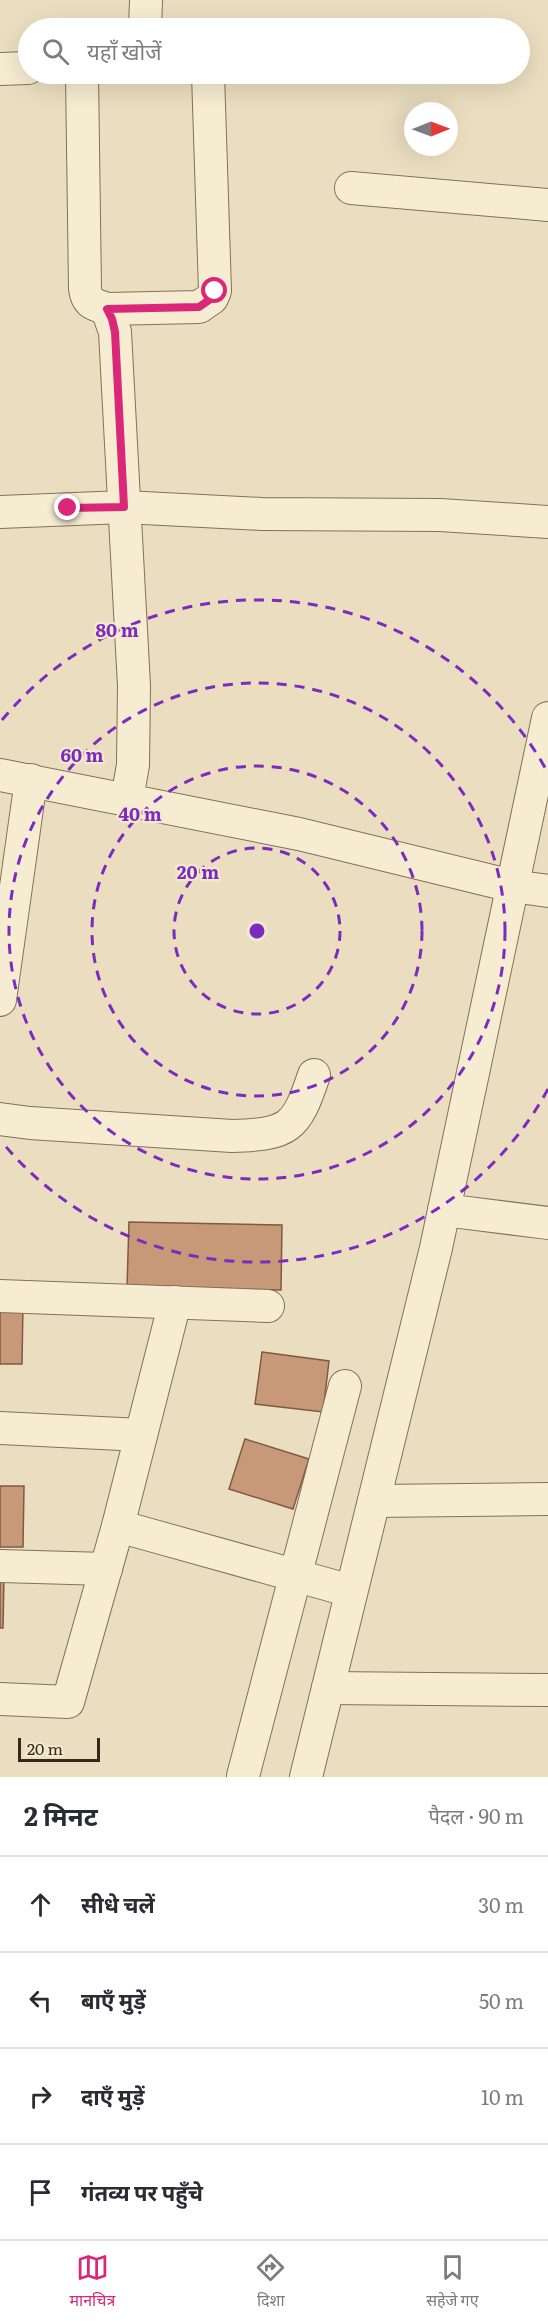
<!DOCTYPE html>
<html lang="hi">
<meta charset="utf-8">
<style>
body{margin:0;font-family:Literata,"Noto Sans Devanagari",serif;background:#f2f2f3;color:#2b2b33}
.compass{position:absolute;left:404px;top:102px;width:54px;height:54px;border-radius:50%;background:#fff;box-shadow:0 6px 24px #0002;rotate:89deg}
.scale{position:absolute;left:18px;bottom:15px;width:82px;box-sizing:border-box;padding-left:6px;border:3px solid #33281d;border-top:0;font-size:16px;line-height:21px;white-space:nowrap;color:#33281d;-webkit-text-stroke:4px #f3e9cf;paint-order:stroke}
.stop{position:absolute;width:18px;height:18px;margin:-14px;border:4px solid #db2777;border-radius:50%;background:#fff}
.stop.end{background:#db2777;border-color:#fff;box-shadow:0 2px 6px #0008}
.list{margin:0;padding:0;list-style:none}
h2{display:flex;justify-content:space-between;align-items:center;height:78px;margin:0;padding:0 24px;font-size:26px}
h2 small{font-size:20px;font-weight:400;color:#7c7c81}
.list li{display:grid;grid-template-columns:39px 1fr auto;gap:18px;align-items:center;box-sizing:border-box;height:96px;padding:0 24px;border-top:2px solid #e1e1e2}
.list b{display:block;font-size:22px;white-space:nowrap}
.list em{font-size:20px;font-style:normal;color:#7c7c81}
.icon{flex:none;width:33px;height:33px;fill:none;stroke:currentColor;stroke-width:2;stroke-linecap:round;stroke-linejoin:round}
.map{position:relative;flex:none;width:548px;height:1777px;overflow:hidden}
.search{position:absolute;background:#fff;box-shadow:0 6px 24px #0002;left:18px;right:18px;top:18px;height:66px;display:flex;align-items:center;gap:15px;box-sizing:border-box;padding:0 21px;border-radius:33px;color:#7c7c81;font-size:22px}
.sheet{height:462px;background:#fff}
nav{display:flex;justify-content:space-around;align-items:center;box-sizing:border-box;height:84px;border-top:2px solid #e1e1e2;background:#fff;font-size:16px;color:#7c7c81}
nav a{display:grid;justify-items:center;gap:3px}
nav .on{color:#db2777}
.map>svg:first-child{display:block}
</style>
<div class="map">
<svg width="548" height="1777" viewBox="0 0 548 1777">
<rect width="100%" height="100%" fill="#ebdec0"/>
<g fill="#c79978" stroke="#805a40" stroke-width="1.5">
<path d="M 129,1222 L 282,1225 L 281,1290 L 127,1287 Z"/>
<path d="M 0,1304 L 23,1304 L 22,1364 L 0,1364 Z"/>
<path d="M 262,1352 L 329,1361 L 323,1412 L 255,1404 Z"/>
<path d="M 245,1439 L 309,1459 L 293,1509 L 229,1489 Z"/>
<path d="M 0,1486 L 24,1486 L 23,1547 L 0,1547 Z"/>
<path d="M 0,1575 L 4,1575 L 3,1628 L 0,1628 Z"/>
</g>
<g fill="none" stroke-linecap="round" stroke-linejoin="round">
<defs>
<g id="minor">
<path d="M 145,28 L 146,0"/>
<path d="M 0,69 L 28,68"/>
<path d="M 82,74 L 85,289 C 87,304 94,304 107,309 L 115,332 L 134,686 L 133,765 L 127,799"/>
<path d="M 351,188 L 548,205"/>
<path d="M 107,309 L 199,307 L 212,298 L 215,291 L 208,74"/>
<path d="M 0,512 L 124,507 L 262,514 L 440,515 L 548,522"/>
<path d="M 0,775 L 299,834 L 512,886 L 548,891"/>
<path d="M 0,1000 L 31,780"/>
<path d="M 0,1119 L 30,1123 L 232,1136 C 289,1134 296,1129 314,1075"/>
<path d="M 444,1210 L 548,1223"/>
<path d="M 0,1296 L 268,1306"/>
<path d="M 0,1428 L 141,1435"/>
<path d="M 374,1501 L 548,1499"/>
<path d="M 118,1526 L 351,1591"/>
<path d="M 0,1566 L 106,1569"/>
<path d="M 328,1688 L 548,1690"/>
<path d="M 0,1699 L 68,1702 L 118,1526 L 175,1302"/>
<path d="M 243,1776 L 345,1386"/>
<path d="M 306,1777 L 436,1248 L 548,718"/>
</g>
</defs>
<use href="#minor" stroke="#837059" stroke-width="34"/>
<use href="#minor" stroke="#f6ecd2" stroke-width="32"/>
</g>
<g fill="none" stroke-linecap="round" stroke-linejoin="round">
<path stroke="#db2777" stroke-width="8" d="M 68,508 L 124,507 L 115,332 L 112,319 L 107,309 L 199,307 L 212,298 L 215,291"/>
</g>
<g fill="none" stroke="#7b2cbf" stroke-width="3" stroke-dasharray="10 8">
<circle cx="257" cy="931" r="83"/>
<circle cx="257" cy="931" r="165"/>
<circle cx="257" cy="931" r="248"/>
<path d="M548 1089A331 331 0 0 1 2 1142M2 720A331 331 0 0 1 548 773"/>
</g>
<circle cx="257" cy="931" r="9" fill="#7b2cbf" stroke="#f3e9cf" stroke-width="3"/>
<g font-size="18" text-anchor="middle" font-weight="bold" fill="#7b2cbf" stroke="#f3e9cf" stroke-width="4.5" stroke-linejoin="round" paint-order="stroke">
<text x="117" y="637">80 m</text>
<text x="82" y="762">60 m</text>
<text x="140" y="821">40 m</text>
<text x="198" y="879">20 m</text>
</g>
</svg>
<svg class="compass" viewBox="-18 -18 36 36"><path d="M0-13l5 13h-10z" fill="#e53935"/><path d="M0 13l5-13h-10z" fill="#7c7c81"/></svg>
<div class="scale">20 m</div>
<div class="stop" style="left:215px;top:291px"></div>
<div class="stop end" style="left:68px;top:508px"></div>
<div class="search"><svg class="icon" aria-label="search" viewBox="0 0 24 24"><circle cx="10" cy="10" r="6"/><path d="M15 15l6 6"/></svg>यहाँ खोजें</div>
</div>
<section class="sheet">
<h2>2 मिनट<small>पैदल · 90 m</small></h2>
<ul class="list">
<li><svg class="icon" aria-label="ahead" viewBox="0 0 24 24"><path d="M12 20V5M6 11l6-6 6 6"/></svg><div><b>सीधे चलें</b></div><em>30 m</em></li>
<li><svg class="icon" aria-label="left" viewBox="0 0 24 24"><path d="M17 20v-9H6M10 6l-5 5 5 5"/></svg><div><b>बाएँ मुड़ें</b></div><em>50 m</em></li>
<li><svg class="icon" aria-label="right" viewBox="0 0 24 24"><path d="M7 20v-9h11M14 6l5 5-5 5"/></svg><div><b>दाएँ मुड़ें</b></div><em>10 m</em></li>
<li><svg class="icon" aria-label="arrive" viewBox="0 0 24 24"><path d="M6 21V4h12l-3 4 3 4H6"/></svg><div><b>गंतव्य पर पहुँचे</b></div></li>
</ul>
</section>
<nav>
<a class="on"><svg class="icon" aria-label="map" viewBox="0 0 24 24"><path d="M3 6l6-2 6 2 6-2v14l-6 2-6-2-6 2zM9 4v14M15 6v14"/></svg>मानचित्र</a>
<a><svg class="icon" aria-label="directions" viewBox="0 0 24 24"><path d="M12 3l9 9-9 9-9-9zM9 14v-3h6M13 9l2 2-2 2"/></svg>दिशा</a>
<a><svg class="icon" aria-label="saved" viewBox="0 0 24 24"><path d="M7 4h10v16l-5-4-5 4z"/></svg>सहेजे गए</a>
</nav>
